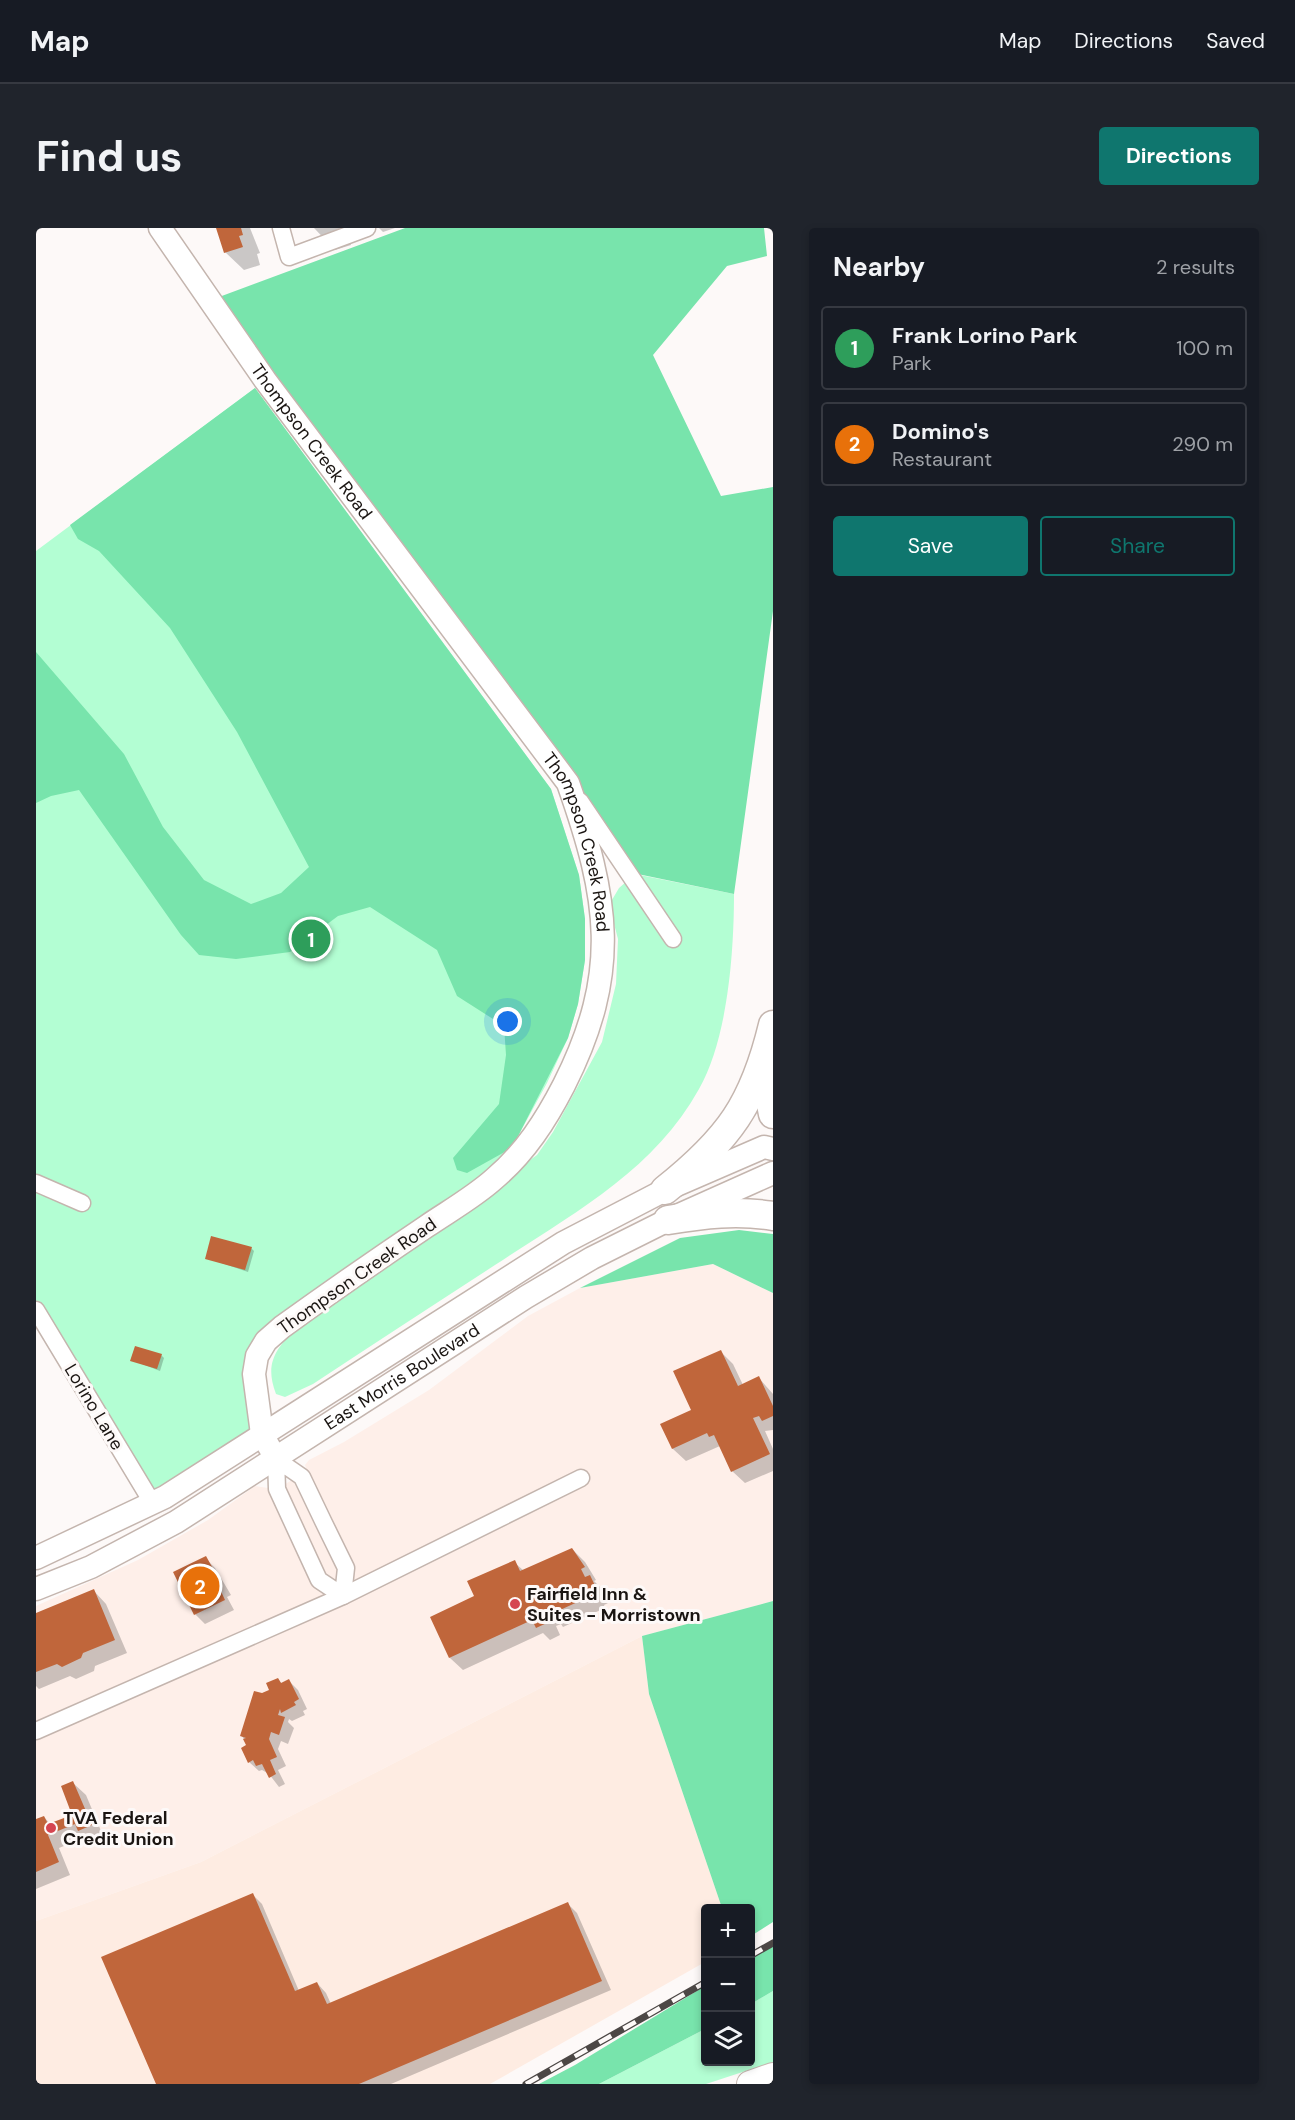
<!DOCTYPE html>
<meta charset="utf-8">
<style>
body{margin:0;font-family:"DM Sans",sans-serif;background:#20242c;color:#f1f3f6}
.controls{position:absolute;right:18px;bottom:18px;display:grid;overflow:hidden;border-radius:6px;box-shadow:0 3px 9px #0003}
.controls button{width:54px;height:54px;display:grid;place-items:center;padding:0;border:0;border-bottom:2px solid #363941;background:#171b24;color:#f1f3f6;font:30px sans-serif}
.you{position:absolute;left:472px;top:794px;width:21px;height:21px;margin:-15px;border:4px solid #fff;border-radius:50%;background:#1a73e8;box-shadow:0 0 0 9px #1a73e833}
.badge{display:grid;place-items:center;width:39px;height:39px;border-radius:50%;background:#0f766e;color:#fff;font-size:20px;font-weight:700}
.pin{position:absolute;translate:-50% -50%;border:3px solid #fff;box-shadow:0 2px 6px #0006}
.list{margin:0;padding:0;list-style:none}
h2{display:flex;justify-content:space-between;align-items:center;height:78px;margin:0;padding:0 24px;font-size:26px}
h2 small{font-size:20px;font-weight:400;color:#9ea1a6}
.list li{display:grid;grid-template-columns:39px 1fr auto;gap:18px;align-items:center;box-sizing:border-box;height:84px;margin:0 12px 12px;padding:0 12px;border:2px solid #363941;border-radius:6px}
.list b{display:block;font-size:22px;white-space:nowrap}
.list p{margin:0;font-size:20px;white-space:nowrap;color:#9ea1a6}
.list em{font-size:20px;font-style:normal;color:#9ea1a6}
.actions{display:flex;gap:12px;padding:18px 24px}
.actions a{flex:1;padding:14px 0;border:2px solid #0f766e;border-radius:6px;text-align:center;font-size:21px;color:#0f766e}
.actions .main{background:#0f766e;color:#fff}
.icon{flex:none;width:33px;height:33px;fill:none;stroke:currentColor;stroke-width:2;stroke-linecap:round;stroke-linejoin:round}
.map{position:relative;flex:none;width:737px;height:1856px;overflow:hidden;border-radius:6px}
header{display:flex;align-items:center;gap:36px;box-sizing:border-box;height:84px;padding:0 30px;background:#171b24;border-bottom:2px solid #363941}
header strong{font-size:28px}
nav{display:flex;gap:33px;margin-inline-start:auto;font-size:21px}
.intro{display:flex;align-items:center;justify-content:space-between;box-sizing:border-box;height:144px;padding:0 36px}
h1{margin:0;font-size:42px}
.button{padding:15px 27px;border-radius:6px;background:#0f766e;color:#fff;font-size:21px;font-weight:700}
main{display:flex;gap:36px;padding:0 36px}
aside{flex:1;background:#171b24;border-radius:6px;box-shadow:0 3px 9px #0003}
.map>svg:first-child{display:block}
</style>
<header>
<strong>Map</strong>
<nav><a>Map</a><a>Directions</a><a>Saved</a></nav>
</header>
<div class="intro"><h1>Find us</h1><a class="button">Directions</a></div>
<main>
<div class="map">
<svg width="737" height="1856" viewBox="0 0 737 1856">
<rect width="100%" height="100%" fill="#fdf9f8"/>
<path fill="#feefe9" d="M 677,1036 L 737,1065 L 737,1373 L 606,1408 L 165,1634 L 0,1693 L 0,1378 L 102,1332 L 172,1292 L 219,1258 L 232,1260 L 236,1264 L 271,1243 L 269,1237 L 273,1232 L 308,1214 L 393,1162 L 492,1088 L 544,1060 Z"/>
<path fill="#feece2" d="M 606,1408 L 613,1466 L 686,1680 L 670,1680 L 669,1734 L 454,1856 L 0,1856 L 0,1693 L 165,1634 Z"/>
<g fill="#b3fed3">
<path d="M 219,160 L 515,561 L 543,647 L 549,691 L 549,732 L 542,776 L 532,810 L 511,855 L 458,952 L 230,1113 L 226,1206 L 117,1276 L 0,1082 L 0,323 Z"/>
<path d="M 599,646 L 698,666 C 698,724 692,810 663,861 C 617,944 536,986 459,1037 C 398,1077 337,1116 277,1156 L 249,1169 L 240,1166 C 228,1135 240,1120 262,1099 L 501,927 L 517,904 L 566,814 L 580,756 L 582,711 L 573,677 L 583,660 Z"/>
<path d="M 737,1763 L 737,1834 L 670,1856 L 563,1856 L 669,1801 L 670,1834 L 714,1834 L 715,1776 Z"/>
</g>
<g fill="#78e4ac">
<path d="M 369,0 L 728,0 L 731,28 L 691,38 L 617,127 L 685,268 L 737,259 L 737,383 L 698,666 L 592,644 L 175,72 Z"/>
<path d="M 219,160 L 515,561 L 543,647 L 549,691 L 549,732 L 542,776 L 532,810 L 476,920 L 431,945 L 421,942 L 417,930 L 463,876 L 470,827 L 468,798 L 421,768 L 401,722 L 334,679 L 302,688 L 254,724 L 200,731 L 163,727 L 145,707 L 43,562 L 15,568 L 0,575 L 0,424 L 88,526 L 127,599 L 168,652 L 215,676 L 245,665 L 273,639 L 201,504 L 134,400 L 63,323 L 42,311 L 34,297 Z"/>
<path d="M 703,1002 L 737,1006 L 737,1065 L 677,1036 L 544,1060 L 644,1010 Z"/>
<path d="M 737,1373 L 737,1694 L 715,1708 L 714,1680 L 686,1680 L 613,1466 L 606,1408 Z"/>
<path d="M 737,1717 L 737,1763 L 715,1776 L 715,1730 Z"/>
<path d="M 669,1758 L 669,1801 L 563,1856 L 503,1856 L 539,1837 Z"/>
</g>
<g fill="#0003">
<path d="M 182,0 L 214,0 L 224,25 L 221,26 L 224,37 L 208,42 L 189,24 Z"/>
<path d="M 278,0 L 311,0 L 315,17 L 299,22 Z"/>
<path d="M 343,0 L 359,0 L 347,4 Z"/>
<path d="M 215,1020 L 218,1023 L 212,1044 L 171,1030 Z"/>
<path d="M 685,1124 L 697,1136 L 707,1157 L 723,1150 L 737,1166 L 737,1202 L 729,1203 L 737,1221 L 737,1243 L 709,1255 L 696,1243 L 684,1218 L 650,1233 L 637,1221 L 626,1197 L 657,1183 Z"/>
<path d="M 125,1127 L 128,1130 L 124,1143 L 96,1132 Z"/>
<path d="M 536,1321 L 549,1334 L 560,1352 L 558,1353 L 566,1361 L 572,1375 L 568,1377 L 569,1380 L 527,1399 L 525,1396 L 520,1398 L 524,1407 L 514,1412 L 507,1405 L 427,1442 L 414,1430 L 396,1390 L 440,1369 L 478,1334 L 488,1343 Z"/>
<path d="M 169,1330 L 179,1340 L 195,1367 L 191,1369 L 198,1382 L 169,1396 L 159,1386 Z"/>
<path d="M 58,1363 L 70,1376 L 91,1425 L 59,1438 L 58,1443 L 40,1451 L 34,1448 L 3,1461 L 0,1458 L 0,1387 Z"/>
<path d="M 242,1451 L 246,1456 L 253,1453 L 262,1462 L 271,1481 L 267,1483 L 269,1487 L 256,1493 L 253,1491 L 252,1494 L 258,1500 L 252,1516 L 245,1513 L 242,1521 L 250,1538 L 242,1542 L 249,1556 L 243,1559 L 233,1546 L 226,1542 L 223,1543 L 213,1534 L 212,1518 L 206,1508 L 226,1467 L 235,1462 Z"/>
<path d="M 37,1555 L 50,1567 L 68,1610 L 56,1615 L 50,1609 L 23,1620 L 34,1647 L 0,1661 L 0,1593 L 8,1589 L 15,1597 L 38,1587 Z"/>
<path d="M 217,1667 L 226,1676 L 263,1763 L 281,1755 L 290,1765 L 295,1776 L 532,1676 L 541,1685 L 575,1762 L 355,1856 L 122,1856 Z"/>
</g>
<g fill="#c0663b">
<path d="M 180,0 L 205,0 L 207,7 L 203,8 L 207,19 L 188,25 Z"/>
<path d="M 175,1008 L 216,1019 L 209,1042 L 169,1031 Z"/>
<path d="M 99,1118 L 126,1126 L 121,1141 L 94,1133 Z"/>
<path d="M 685,1122 L 702,1158 L 723,1148 L 737,1178 L 737,1188 L 726,1193 L 723,1188 L 717,1190 L 734,1226 L 695,1244 L 678,1207 L 673,1209 L 671,1205 L 636,1221 L 624,1196 L 655,1182 L 637,1143 Z"/>
<path d="M 536,1320 L 549,1339 L 545,1341 L 549,1349 L 554,1347 L 561,1362 L 556,1364 L 557,1367 L 513,1387 L 512,1384 L 509,1385 L 513,1394 L 500,1400 L 496,1392 L 413,1430 L 394,1389 L 438,1368 L 431,1353 L 479,1332 L 484,1343 Z"/>
<path d="M 170,1328 L 186,1357 L 183,1359 L 189,1372 L 158,1387 L 137,1344 Z"/>
<path d="M 58,1361 L 79,1412 L 47,1425 L 45,1430 L 26,1439 L 21,1436 L 0,1444 L 0,1385 Z"/>
<path d="M 242,1450 L 245,1455 L 253,1451 L 263,1471 L 258,1474 L 260,1477 L 245,1485 L 244,1481 L 242,1487 L 249,1489 L 243,1507 L 235,1504 L 233,1511 L 241,1529 L 234,1532 L 240,1546 L 233,1550 L 226,1536 L 220,1538 L 217,1532 L 212,1535 L 205,1520 L 210,1517 L 207,1511 L 210,1510 L 204,1508 L 218,1463 L 226,1465 L 233,1462 L 230,1455 Z"/>
<path d="M 37,1553 L 56,1597 L 42,1603 L 39,1596 L 12,1607 L 23,1634 L 0,1644 L 0,1591 L 8,1588 L 12,1596 L 36,1587 L 25,1558 Z"/>
<path d="M 217,1665 L 259,1763 L 281,1754 L 291,1776 L 532,1674 L 566,1753 L 323,1856 L 120,1856 L 65,1729 Z"/>
</g>
<g fill="none" stroke-linecap="round" stroke-linejoin="round">
<defs>
<g id="street">
<path d="M 245,0 L 253,29 L 331,0"/>
<path d="M 544,573 L 637,711"/>
<path d="M 0,955 L 46,975"/>
<path d="M 0,1082 L 117,1276"/>
<path d="M 240,1231 L 266,1249 L 287,1293 L 310,1340 L 307,1368 L 283,1352 L 241,1261 Z"/>
<path d="M 0,1503 L 307,1368 L 545,1250"/>
</g>
<g id="secondary">
<path id="s1" d="M 124,0 L 229,152 L 532,555 C 573,671 585,744 528,857 C 510,892 489,925 458,951 C 438,969 413,983 391,998 C 342,1031 293,1065 246,1099 L 230,1113 L 221,1128 L 218,1146 L 226,1206 L 240,1231"/>
<path d="M 0,1330 L 129,1269 L 527,1015 L 629,962 L 728,919 L 737,921"/>
<path id="s2" d="M 0,1361 L 55,1339 L 140,1294 L 490,1069 L 556,1030 L 632,992 L 737,945"/>
</g>
<path id="primary" d="M 714,1856 L 737,1848"/>
<g id="highway">
<path d="M 732,831 L 731,856 L 737,886"/>
<path d="M 629,962 C 693,911 718,876 737,797"/>
<path d="M 632,992 C 668,986 701,982 737,988"/>
</g>
</defs>
<use href="#street" stroke="#c4b5ae" stroke-width="19"/>
<use href="#secondary" stroke="#c4b5ae" stroke-width="25"/>
<use href="#primary" stroke="#c4b5ae" stroke-width="28"/>
<use href="#highway" stroke="#c4b5ae" stroke-width="31"/>
<use href="#street" stroke="#fff" stroke-width="16"/>
<use href="#secondary" stroke="#fff" stroke-width="22"/>
<use href="#primary" stroke="#fff" stroke-width="26"/>
<use href="#highway" stroke="#fff" stroke-width="28"/>
<defs>
<g id="rail">
<path d="M 714,1728 L 737,1715"/>
<path d="M 490,1856 L 670,1754"/>
</g>
</defs>
<use href="#rail" stroke="#4c4745" stroke-width="7"/>
<use href="#rail" stroke="#fdf9f8" stroke-width="4.5" stroke-dasharray="14" stroke-linecap="butt"/>
</g>
<g fill="#d54551" stroke="#fdf9f8" stroke-width="2">
<circle cx="479" cy="1376" r="6"/>
<circle cx="15" cy="1600" r="6"/>
</g>
<g text-anchor="middle" dominant-baseline="central" stroke-width="6" stroke-linejoin="round" paint-order="stroke">
<g font-size="18" fill="#1a1512" stroke="#fdf9f8">
<text stroke="none"><textPath href="#s1" startOffset="262">Thompson Creek Road</textPath></text>
<text stroke="none"><textPath href="#s1" startOffset="748">Thompson Creek Road</textPath></text>
<text transform="translate(321 1048) rotate(-35)">Thompson Creek Road</text>
<text stroke="none"><textPath href="#s2" startOffset="424">East Morris Boulevard</textPath></text>
<text transform="translate(58 1179) rotate(59)">Lorino Lane</text>
</g>
<g font-size="18" font-weight="bold" fill="#1a1512" stroke="#fdf9f8" text-anchor="start">
<text x="491" y="1366">Fairfield Inn &amp;<tspan x="491" dy="21">Suites - Morristown</tspan></text>
<text x="27" y="1590">TVA Federal<tspan x="27" dy="21">Credit Union</tspan></text>
</g>
</g>
</svg>
<div class="controls">
<button>+</button>
<button>−</button>
<button><svg class="icon" aria-label="layers" viewBox="0 0 24 24"><path d="M12 4l9 5-9 5-9-5zM3 14l9 5 9-5"/></svg></button>
</div>
<div class="you"></div>
<div class="pin badge" style="left:275px;top:711px;background:#2e9e5b">1</div>
<div class="pin badge" style="left:164px;top:1358px;background:#e8710a">2</div>
</div>
<aside>
<h2>Nearby<small>2 results</small></h2>
<ul class="list">
<li><span class="badge" style="background:#2e9e5b">1</span><div><b>Frank Lorino Park</b><p>Park</p></div><em>100 m</em></li>
<li><span class="badge" style="background:#e8710a">2</span><div><b>Domino's</b><p>Restaurant</p></div><em>290 m</em></li>
</ul>
<div class="actions"><a class="main">Save</a><a>Share</a></div>
</aside>
</main>
